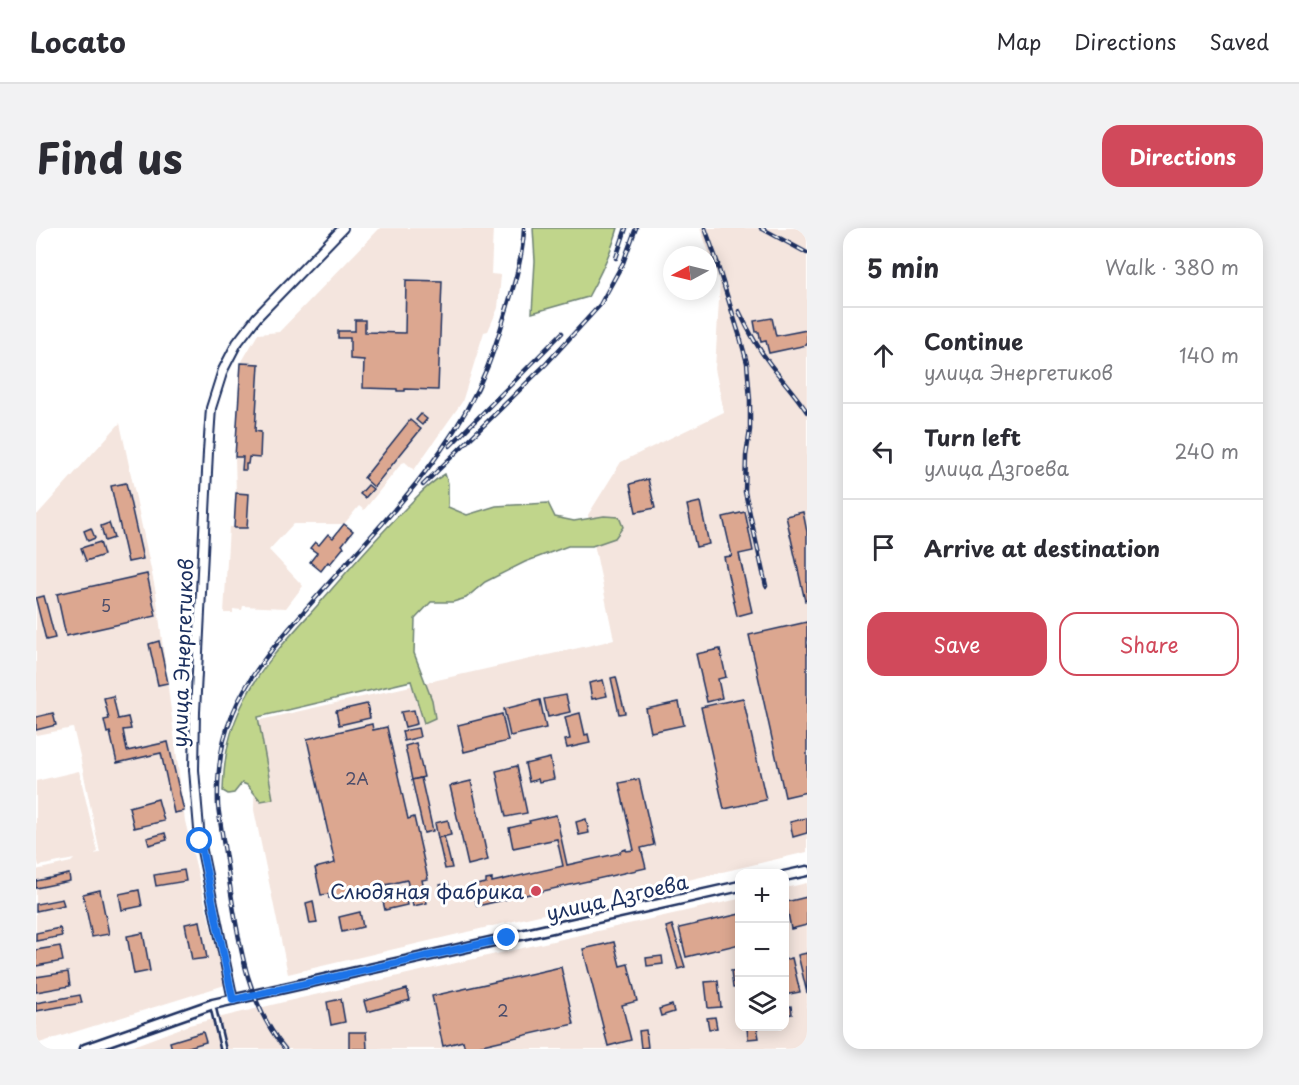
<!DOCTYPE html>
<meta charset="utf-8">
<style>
body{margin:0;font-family:"Playpen Sans",sans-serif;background:#f2f2f3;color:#2b2b33}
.controls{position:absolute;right:18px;bottom:18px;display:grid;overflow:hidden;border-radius:12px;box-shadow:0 3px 15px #0003}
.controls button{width:54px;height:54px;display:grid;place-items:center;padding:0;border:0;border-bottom:2px solid #e1e1e2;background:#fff;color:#2b2b33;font:30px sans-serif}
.compass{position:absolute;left:627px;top:18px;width:54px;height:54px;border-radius:50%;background:#fff;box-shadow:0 3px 15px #0003;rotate:263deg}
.stop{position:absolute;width:18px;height:18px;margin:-14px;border:4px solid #1a73e8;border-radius:50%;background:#fff}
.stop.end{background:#1a73e8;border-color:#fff;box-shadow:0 2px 6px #0008}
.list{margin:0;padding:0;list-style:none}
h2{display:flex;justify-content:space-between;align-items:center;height:78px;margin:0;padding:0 24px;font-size:26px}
h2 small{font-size:20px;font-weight:400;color:#7c7c81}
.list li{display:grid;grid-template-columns:39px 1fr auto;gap:18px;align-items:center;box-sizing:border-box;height:96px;padding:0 24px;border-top:2px solid #e1e1e2}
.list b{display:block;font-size:22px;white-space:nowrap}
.list p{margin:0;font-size:20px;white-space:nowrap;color:#7c7c81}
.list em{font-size:20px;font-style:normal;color:#7c7c81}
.actions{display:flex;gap:12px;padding:18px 24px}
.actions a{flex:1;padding:14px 0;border:2px solid #d1495b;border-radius:18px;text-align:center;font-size:21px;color:#d1495b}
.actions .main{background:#d1495b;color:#fff}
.icon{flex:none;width:33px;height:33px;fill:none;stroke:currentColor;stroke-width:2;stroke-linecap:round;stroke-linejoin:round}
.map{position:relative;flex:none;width:771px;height:821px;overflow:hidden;border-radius:18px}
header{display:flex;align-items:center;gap:36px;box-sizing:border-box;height:84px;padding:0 30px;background:#fff;border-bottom:2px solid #e1e1e2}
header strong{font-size:28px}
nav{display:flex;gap:33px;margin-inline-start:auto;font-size:21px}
.intro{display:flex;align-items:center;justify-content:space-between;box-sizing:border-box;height:144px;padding:0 36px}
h1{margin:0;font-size:42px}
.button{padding:15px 27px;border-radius:18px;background:#d1495b;color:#fff;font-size:21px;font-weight:700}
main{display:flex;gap:36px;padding:0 36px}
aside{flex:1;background:#fff;border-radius:18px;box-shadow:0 3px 15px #0003}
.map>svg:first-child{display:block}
</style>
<header>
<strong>Locato</strong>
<nav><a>Map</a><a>Directions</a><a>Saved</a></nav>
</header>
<div class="intro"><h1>Find us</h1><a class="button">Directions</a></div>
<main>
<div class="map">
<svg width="771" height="821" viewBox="0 0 771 821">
<rect width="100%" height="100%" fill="#fff"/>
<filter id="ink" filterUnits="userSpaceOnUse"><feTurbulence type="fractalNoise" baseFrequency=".0167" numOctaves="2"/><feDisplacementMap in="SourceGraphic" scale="12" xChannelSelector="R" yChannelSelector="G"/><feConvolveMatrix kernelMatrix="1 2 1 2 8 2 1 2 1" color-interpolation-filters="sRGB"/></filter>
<g filter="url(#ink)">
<g fill="#f4e5de">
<path d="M 344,0 L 457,0 L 455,46 L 465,47 L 462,80 L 452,103 L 448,104 L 426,174 L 378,242 L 369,234 L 366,235 L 328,282 L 323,278 L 308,296 L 257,296 L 233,322 L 267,358 L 250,380 L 207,378 L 206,382 L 197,381 L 197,385 L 188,385 L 193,299 L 198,299 L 200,265 L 199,229 L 205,135 L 222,106 L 243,104 Z"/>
<path d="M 664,0 L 771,0 L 771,624 L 252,746 L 218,582 L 220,493 L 578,412 L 552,287 L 585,234 L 688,184 L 679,141 L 684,54 Z"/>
<path d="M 84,195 L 120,365 L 149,593 L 189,757 L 0,816 L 0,642 L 35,634 L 38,631 L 3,638 L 0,627 L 0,553 L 43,543 L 62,624 L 56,626 L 64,625 L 44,528 L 37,500 L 0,507 L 0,288 Z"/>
<path d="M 771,655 L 771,821 L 89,821 L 153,797 L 252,773 L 703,671 L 704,798 L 748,798 L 749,660 Z"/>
</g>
<g fill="#c0d58b" stroke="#6e8274" stroke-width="1.5">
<path d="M 497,0 L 582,0 C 575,25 564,47 552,69 L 496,85 L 499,33 Z"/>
<path d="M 409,246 L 412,255 L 412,279 L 431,287 L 460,278 L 512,275 L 519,289 L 538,293 L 568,288 L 583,289 L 587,299 L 579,310 L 556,318 L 532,318 L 489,334 L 449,354 L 430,370 L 417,374 L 395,374 L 379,391 L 378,425 L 396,472 L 399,490 L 388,495 L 375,453 L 222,489 L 237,571 L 225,573 L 211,557 L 206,555 L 198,565 L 192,566 L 187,563 C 188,528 193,502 209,471 C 229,432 260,402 288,370 C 314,340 340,310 368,282 C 381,269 393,255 409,246 Z"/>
</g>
<g fill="#dca790" stroke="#1b2f5e" stroke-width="1.5">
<path d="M 370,52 L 406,53 L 402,162 L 369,161 L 369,163 L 361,163 L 361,161 L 327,160 L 328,132 L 314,131 L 314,110 L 302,110 L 302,103 L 319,103 L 319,92 L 329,92 L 329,104 L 369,105 Z"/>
<path d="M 736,90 L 740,108 L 771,102 L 771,117 L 733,125 L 730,113 L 725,114 L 723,104 L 720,104 L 718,93 Z"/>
<path d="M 205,135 L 223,136 L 219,203 L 225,204 L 224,230 L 213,229 L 212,236 L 210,236 L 210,242 L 206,242 L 207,229 L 199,229 Z"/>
<path d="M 385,186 L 391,191 L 386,197 L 380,192 Z"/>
<path d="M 374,192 L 385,201 L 338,259 L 328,250 Z"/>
<path d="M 612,251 L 619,280 L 600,284 L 594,256 Z"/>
<path d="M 90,255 L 107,331 L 92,334 L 75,258 Z"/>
<path d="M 332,257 L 337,261 L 329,270 L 324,266 Z"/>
<path d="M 200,265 L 213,266 L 211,300 L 198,300 Z"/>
<path d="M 664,274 L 673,316 L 660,319 L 651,277 Z"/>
<path d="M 709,284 L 717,323 L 703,326 L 716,384 L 701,388 L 688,329 L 696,328 L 687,289 Z"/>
<path d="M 767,284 L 771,304 L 771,372 L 769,373 L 750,288 Z"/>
<path d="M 73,295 L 78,310 L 69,313 L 65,298 Z"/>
<path d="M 308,296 L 317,303 L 306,317 L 308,319 L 294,336 L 292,334 L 285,343 L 274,334 L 281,325 L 274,320 L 279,314 L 283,317 L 292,306 L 297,310 Z"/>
<path d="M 55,300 L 59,310 L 52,313 L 48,303 Z"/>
<path d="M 64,314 L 68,327 L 50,333 L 45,320 Z"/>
<path d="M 111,346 L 120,388 L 30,408 L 21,366 Z"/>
<path d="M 8,368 L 19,410 L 10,412 L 0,372 L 0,370 Z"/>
<path d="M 771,394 L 771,564 L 749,569 L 713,407 Z"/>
<path d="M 123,413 L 132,455 L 122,457 L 113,416 Z"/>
<path d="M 684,421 L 690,449 L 682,451 L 686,470 L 671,474 L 660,426 Z"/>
<path d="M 580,449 L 589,485 L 583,486 L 575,450 Z"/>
<path d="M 567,452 L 571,468 L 556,471 L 553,455 Z"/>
<path d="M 530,467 L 534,484 L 512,489 L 508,471 Z"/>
<path d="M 77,468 L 82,491 L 92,489 L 95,501 L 87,502 L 91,523 L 132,514 L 148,583 L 138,585 L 125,525 L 81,535 L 74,504 L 71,505 L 68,492 L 73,491 L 68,470 Z"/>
<path d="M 707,470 L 730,572 L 688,581 L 665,479 Z"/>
<path d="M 504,472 L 510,500 L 474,508 L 468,481 Z"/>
<path d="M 643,474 L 648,497 L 615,504 L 610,481 Z"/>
<path d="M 331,476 L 334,490 L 303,497 L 300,483 Z"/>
<path d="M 378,482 L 381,496 L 369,499 L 365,484 Z"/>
<path d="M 17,485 L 20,497 L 0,502 L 0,489 Z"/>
<path d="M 544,485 L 549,507 L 552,506 L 554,515 L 531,520 L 529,512 L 534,511 L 529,489 Z"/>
<path d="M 466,486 L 472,513 L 428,524 L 422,497 Z"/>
<path d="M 336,496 L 337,502 L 351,499 L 372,591 L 378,589 L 392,651 L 386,652 L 391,675 L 377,678 L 371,652 L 293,670 L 293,666 L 285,667 L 279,640 L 299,635 L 271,511 Z"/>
<path d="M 382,500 L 384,509 L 368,513 L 366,503 Z"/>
<path d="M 380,515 L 388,549 L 376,552 L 369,518 Z"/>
<path d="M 514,530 L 518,551 L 503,554 L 502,551 L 493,554 L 489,536 Z"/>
<path d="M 481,538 L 491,585 L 470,589 L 460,543 Z"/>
<path d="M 385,550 L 397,603 L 388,605 L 376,552 Z"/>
<path d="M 603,551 L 618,617 L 605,620 L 610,640 L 441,678 L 436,658 L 450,655 L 450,652 L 456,651 L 456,654 L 527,638 L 521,611 L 477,620 L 473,600 L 494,595 L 493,593 L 520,587 L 531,637 L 584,625 L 584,623 L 590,621 L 590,623 L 598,622 L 583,555 Z"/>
<path d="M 435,553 L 452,632 L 432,637 L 414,558 Z"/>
<path d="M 122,571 L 128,593 L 98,600 L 93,579 Z"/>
<path d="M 771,590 L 771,605 L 757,609 L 754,594 Z"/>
<path d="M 550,591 L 553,605 L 543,607 L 540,594 Z"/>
<path d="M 412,592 L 415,607 L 402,610 L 399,595 Z"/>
<path d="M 129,605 L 131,612 L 113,617 L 111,610 Z"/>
<path d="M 408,608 L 416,640 L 409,641 L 402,610 Z"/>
<path d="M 148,642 L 150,653 L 120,658 L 118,647 Z"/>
<path d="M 33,646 L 34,653 L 0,660 L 0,653 Z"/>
<path d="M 412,655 L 414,663 L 406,665 L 404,657 Z"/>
<path d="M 64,662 L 73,706 L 56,709 L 47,666 Z"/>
<path d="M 103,662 L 106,678 L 86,682 L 83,666 Z"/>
<path d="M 368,664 L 371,677 L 349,682 L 346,669 Z"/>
<path d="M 771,669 L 771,697 L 755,701 L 750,674 Z"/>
<path d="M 26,671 L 28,677 L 0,683 L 0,676 Z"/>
<path d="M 277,673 L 281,695 L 274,696 L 270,675 Z"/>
<path d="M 324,684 L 327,699 L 306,704 L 303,689 Z"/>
<path d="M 704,686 L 704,716 L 650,729 L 643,700 Z"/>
<path d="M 164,693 L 171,730 L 156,732 L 149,696 Z"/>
<path d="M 636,697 L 649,739 L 642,741 L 630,699 Z"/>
<path d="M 24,700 L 26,708 L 0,713 L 0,705 Z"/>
<path d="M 107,705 L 114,743 L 98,746 L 91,708 Z"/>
<path d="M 578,714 L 584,738 L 592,736 L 601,773 L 586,777 L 595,812 L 572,818 L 547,721 Z"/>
<path d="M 24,718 L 27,733 L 0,738 L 0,722 Z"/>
<path d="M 771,725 L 771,765 L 762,727 Z"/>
<path d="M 626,728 L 627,736 L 611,738 L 610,730 Z"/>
<path d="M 756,730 L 764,764 L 748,767 L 748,732 Z"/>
<path d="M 525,739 L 538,796 L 429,821 L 427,813 L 407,818 L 396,768 Z"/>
<path d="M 703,742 L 704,759 L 697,760 L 695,743 Z"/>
<path d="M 32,744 L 34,758 L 0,764 L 0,749 Z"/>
<path d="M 682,753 L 685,779 L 672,780 L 669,754 Z"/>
<path d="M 371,761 L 374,772 L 331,784 L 328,773 Z"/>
<path d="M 44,767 L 46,775 L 0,783 L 0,775 Z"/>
<path d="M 305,771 L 309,794 L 295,797 L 291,774 Z"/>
<path d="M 636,777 L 638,784 L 625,788 L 623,781 Z"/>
<path d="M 755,778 L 756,786 L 748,787 L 748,779 Z"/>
<path d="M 679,789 L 681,800 L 673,801 L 671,790 Z"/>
<path d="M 721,799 L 723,810 L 712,811 L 711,800 Z"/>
<path d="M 610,802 L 612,819 L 605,820 L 603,803 Z"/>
<path d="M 167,804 L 170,814 L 146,821 L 136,821 L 134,814 Z"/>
<path d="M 313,804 L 330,804 L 331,821 L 313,821 Z"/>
</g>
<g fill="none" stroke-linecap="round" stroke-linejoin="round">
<defs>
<path id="service" d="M 177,779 L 187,821"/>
<path id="tertiary" d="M 197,772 L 164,613 L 158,542 L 159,484 L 172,224 L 175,180 L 187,142 L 201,115 L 221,89 L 307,0"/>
<g id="secondary">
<path d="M 748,648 L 771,643"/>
<path d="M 49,821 L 177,776 L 704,658"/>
</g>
</defs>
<use href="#service" stroke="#1b2f5e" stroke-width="8"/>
<use href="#tertiary" stroke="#1b2f5e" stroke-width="12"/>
<use href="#secondary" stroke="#1b2f5e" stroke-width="13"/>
<use href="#service" stroke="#fff" stroke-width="3"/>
<use href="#tertiary" stroke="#fff" stroke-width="8"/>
<use href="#secondary" stroke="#fff" stroke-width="8"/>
<defs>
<g id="rail">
<path d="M 669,0 L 682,36"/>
<path d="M 725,0 L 771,25"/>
<path d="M 679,29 L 704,109 L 711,135 L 714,172 L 714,202 L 710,228 L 709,264 L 730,358"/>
<path d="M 580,30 L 590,0"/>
<path d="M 703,83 C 712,102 721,119 734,136 C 746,152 760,167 771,184"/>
<path d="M 414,218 L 526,105"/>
<path d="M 387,257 L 510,136 L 564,77 L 587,35 L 600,0"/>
<path d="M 249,821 C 212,776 204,721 195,665 C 191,636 186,607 182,578 C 181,546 184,514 197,485 C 211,451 234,423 258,395 C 286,362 316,330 345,297 C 387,250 427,198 451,140 C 459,120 465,100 471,80 C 479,54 487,27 488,0"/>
</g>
</defs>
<use href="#rail" stroke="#1b2f5e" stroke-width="4.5"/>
<use href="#rail" stroke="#fff" stroke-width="2" stroke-dasharray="7" stroke-linecap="butt"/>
</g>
</g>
<g fill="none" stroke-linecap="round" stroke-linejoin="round" filter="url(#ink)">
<path stroke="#1a73e8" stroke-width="8" d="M 164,613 L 197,772 L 471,710"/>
</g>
<circle fill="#d1495b" stroke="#fff" stroke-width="2" cx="500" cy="663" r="6"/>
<g text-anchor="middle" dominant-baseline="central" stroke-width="6" stroke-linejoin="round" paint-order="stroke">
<g font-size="16" fill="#4b4d6a">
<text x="70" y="377">5</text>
<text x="321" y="550">2А</text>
<text x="467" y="782">2</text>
</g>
<g font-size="20" fill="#1b2f5e" stroke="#fff">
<text transform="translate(146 425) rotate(-88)">улица Энергетиков</text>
<text transform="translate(581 669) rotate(-13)">улица Дзгоева</text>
</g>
<g font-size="20" fill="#1b2f5e" stroke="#fff" text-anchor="end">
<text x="488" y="663">Слюдяная фабрика</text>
</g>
</g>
</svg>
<div class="controls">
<button>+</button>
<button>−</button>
<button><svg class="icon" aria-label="layers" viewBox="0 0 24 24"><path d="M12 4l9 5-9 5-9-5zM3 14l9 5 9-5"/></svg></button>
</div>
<svg class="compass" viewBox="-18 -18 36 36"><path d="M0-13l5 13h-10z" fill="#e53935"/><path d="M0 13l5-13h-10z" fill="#7c7c81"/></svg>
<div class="stop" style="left:164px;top:613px"></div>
<div class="stop end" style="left:471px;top:710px"></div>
</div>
<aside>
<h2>5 min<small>Walk · 380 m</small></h2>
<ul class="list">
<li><svg class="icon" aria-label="ahead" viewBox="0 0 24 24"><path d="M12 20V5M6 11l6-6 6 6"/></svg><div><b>Continue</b><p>улица Энергетиков</p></div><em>140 m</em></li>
<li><svg class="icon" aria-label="left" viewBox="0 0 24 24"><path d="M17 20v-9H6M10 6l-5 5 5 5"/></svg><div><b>Turn left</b><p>улица Дзгоева</p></div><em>240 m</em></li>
<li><svg class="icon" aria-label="arrive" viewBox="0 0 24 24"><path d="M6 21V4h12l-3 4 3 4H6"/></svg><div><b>Arrive at destination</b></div></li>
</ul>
<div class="actions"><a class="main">Save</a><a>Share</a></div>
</aside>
</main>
